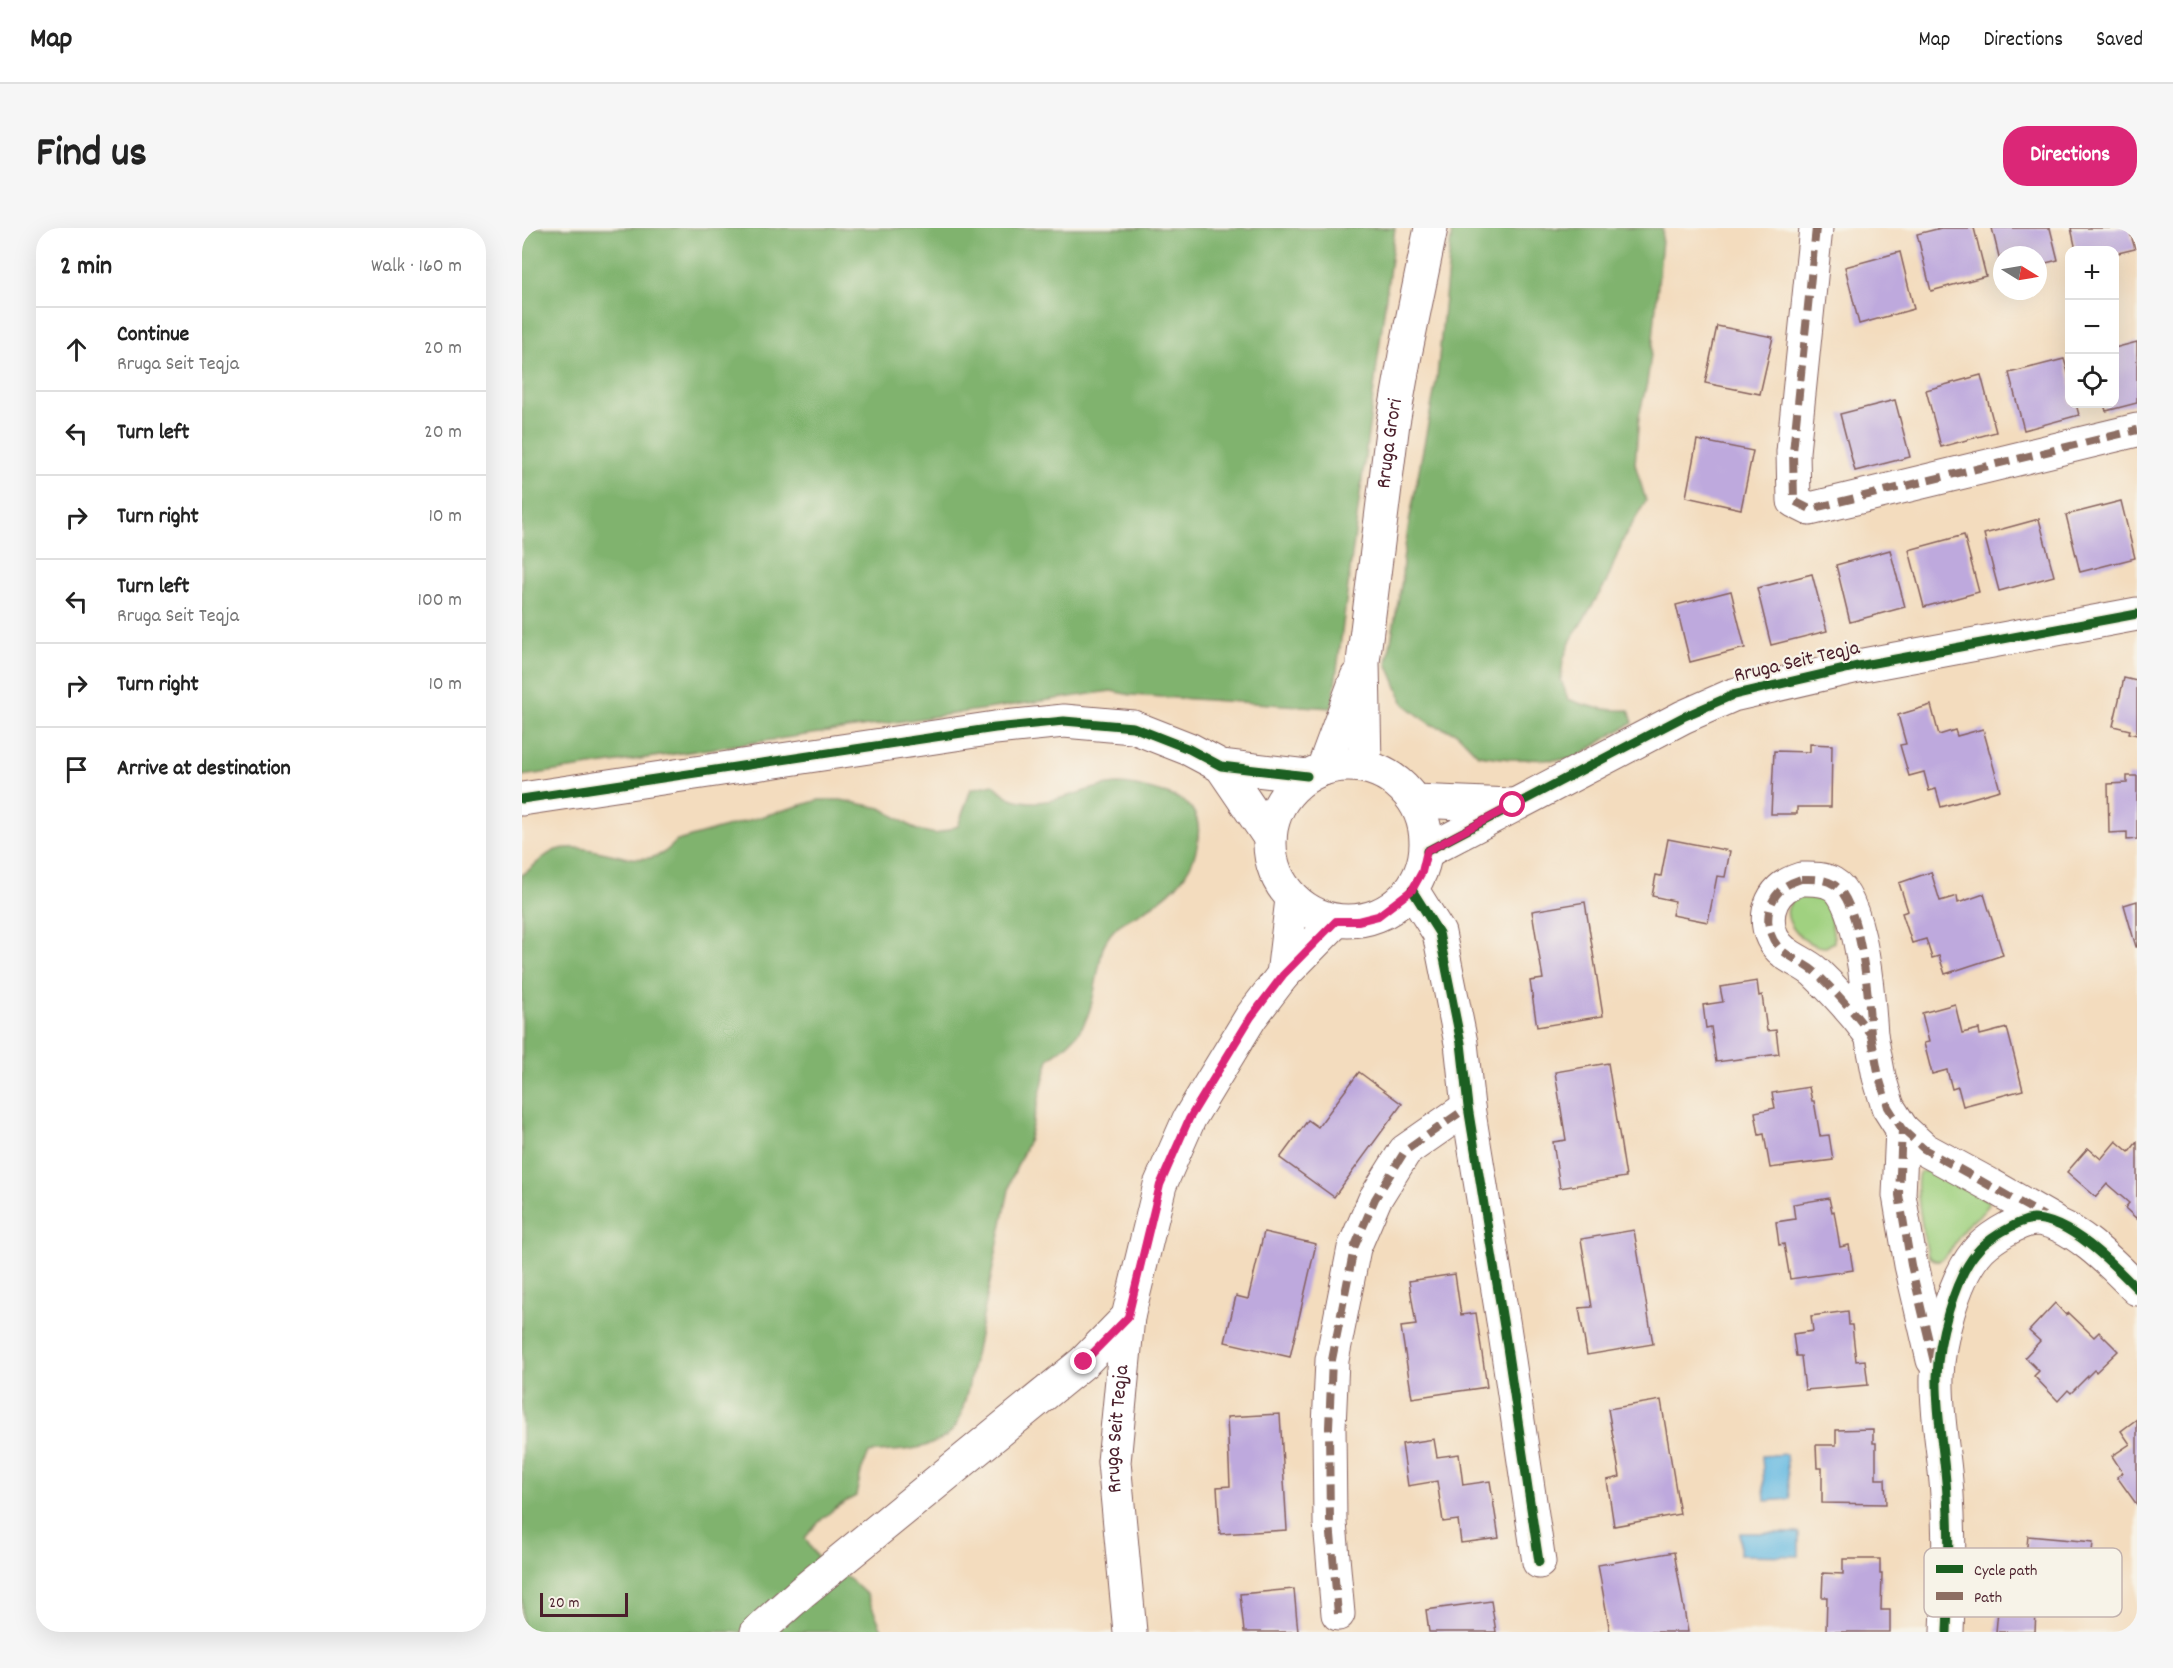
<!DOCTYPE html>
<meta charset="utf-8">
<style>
body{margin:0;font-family:Dekko,sans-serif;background:#f6f6f6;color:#222}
.controls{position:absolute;right:18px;top:18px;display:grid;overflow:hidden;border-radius:12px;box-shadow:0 6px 24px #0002}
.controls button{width:54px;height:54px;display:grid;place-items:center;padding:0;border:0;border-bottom:2px solid #e0e0e0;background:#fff;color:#222;font:30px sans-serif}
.compass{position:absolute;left:1471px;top:18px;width:54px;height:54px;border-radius:50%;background:#fff;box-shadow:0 6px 24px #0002;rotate:101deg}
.scale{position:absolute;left:18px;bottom:15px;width:88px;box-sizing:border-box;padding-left:6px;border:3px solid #4a1f2b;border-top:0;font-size:16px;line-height:21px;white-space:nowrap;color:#4a1f2b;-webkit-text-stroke:4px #f7f3e8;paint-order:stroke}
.stop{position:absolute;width:18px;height:18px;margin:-14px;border:4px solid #db2777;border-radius:50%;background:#fff}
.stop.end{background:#db2777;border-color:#fff;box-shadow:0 2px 6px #0008}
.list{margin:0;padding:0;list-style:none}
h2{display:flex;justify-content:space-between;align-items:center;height:78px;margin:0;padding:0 24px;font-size:26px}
h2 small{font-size:20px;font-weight:400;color:#767676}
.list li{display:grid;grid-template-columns:39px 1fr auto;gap:18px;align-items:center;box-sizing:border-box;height:84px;padding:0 24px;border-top:2px solid #e0e0e0}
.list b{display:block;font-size:22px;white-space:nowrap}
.list p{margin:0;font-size:20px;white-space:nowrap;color:#767676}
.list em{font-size:20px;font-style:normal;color:#767676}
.icon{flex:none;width:33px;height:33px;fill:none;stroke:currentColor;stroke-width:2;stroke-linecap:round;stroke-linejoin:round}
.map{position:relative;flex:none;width:1615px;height:1404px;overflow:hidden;border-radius:24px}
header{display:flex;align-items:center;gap:36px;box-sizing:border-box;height:84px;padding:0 30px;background:#fff;border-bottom:2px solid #e0e0e0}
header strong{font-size:28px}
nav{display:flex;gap:33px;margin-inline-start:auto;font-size:21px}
.intro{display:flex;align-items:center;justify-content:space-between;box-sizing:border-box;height:144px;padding:0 36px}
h1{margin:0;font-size:42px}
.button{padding:15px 27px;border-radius:24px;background:#db2777;color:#fff;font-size:21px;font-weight:700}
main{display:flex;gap:36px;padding:0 36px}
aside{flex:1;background:#fff;border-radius:24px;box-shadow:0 6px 24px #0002}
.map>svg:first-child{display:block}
</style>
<header>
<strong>Map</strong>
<nav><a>Map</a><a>Directions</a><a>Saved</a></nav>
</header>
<div class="intro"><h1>Find us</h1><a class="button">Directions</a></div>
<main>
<aside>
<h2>2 min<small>Walk · 160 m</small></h2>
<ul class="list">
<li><svg class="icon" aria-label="ahead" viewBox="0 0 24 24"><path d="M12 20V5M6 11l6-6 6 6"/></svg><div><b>Continue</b><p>Rruga Seit Teqja</p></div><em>20 m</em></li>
<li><svg class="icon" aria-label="left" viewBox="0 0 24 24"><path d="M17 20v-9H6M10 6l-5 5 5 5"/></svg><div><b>Turn left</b></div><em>20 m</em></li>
<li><svg class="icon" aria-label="right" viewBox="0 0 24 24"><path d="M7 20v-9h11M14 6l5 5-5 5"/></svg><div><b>Turn right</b></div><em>10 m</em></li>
<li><svg class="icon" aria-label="left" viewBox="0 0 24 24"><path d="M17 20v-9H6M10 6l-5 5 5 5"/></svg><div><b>Turn left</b><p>Rruga Seit Teqja</p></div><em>100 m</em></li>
<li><svg class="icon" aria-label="right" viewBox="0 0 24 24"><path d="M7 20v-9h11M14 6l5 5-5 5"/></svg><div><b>Turn right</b></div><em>10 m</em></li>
<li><svg class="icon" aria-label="arrive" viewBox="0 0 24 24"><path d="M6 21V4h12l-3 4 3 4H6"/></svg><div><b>Arrive at destination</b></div></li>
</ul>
</aside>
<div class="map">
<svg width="1615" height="1404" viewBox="0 0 1615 1404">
<rect width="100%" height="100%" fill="#f7f3e8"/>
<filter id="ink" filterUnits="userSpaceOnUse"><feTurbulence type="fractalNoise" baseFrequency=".0167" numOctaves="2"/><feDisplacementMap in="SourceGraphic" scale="12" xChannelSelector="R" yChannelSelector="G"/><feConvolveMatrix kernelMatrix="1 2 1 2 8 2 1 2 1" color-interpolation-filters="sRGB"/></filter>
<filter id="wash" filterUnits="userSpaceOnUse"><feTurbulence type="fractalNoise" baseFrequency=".008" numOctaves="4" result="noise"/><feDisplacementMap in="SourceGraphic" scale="24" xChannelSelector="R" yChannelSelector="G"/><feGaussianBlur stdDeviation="1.35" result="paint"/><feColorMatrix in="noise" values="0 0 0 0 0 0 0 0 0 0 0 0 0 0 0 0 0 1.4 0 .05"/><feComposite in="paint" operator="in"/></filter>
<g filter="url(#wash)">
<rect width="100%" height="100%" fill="#f3dcbe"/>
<g fill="#a0d180" stroke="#757856" stroke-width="1.5">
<path d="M 1289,667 L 1297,668 L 1306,675 L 1312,710 L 1312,714 L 1304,719 C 1275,720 1242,671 1289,667 Z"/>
<path d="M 1407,943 L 1466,972 L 1467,975 C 1463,985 1454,989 1446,996 C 1436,1007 1429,1029 1415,1033 L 1408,1030 L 1406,1027 C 1403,1012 1390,954 1398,944 Z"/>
</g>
<g fill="#80b36e" stroke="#65694c" stroke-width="1.5">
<path d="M 0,0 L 873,0 L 810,480 L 609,467 L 589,463 L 0,548 Z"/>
<path d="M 930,0 L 1141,0 L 1131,112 L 1125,155 L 1117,188 L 1113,236 L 1124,273 L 1102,310 L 1084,355 L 1050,410 L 1041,432 L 1039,452 L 1046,471 C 1067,480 1085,483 1107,482 L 1111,495 L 1089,507 L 1051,532 L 988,531 L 956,527 L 935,505 L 908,496 L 882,476 L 865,435 L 880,352 L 881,331 L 888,289 L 915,149 Z"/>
<path d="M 471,556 C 477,561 483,568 489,570 C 524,584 561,558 596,556 C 611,556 631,562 645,566 C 654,569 667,575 671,583 C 678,594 677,606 675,618 C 669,650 644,670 618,685 C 602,694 594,696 584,713 C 579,720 579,731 577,739 C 568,785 568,803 527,830 L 506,914 L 489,952 L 446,1161 C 442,1174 439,1194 429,1204 C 409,1224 373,1222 347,1225 L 339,1244 L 334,1268 C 312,1279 298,1291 283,1310 L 294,1328 L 330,1353 L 345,1367 L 361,1404 L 0,1404 L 0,647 C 12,640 20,627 34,622 C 68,611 111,643 141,625 C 146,622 151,616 155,613 L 297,572 L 319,572 L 359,580 L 395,602 L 414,606 L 436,598 L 449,561 Z"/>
</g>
<g fill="#65bae2" stroke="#586c86" stroke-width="1.5">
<path d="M 1264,1226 L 1268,1271 L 1243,1273 L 1240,1228 Z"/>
<path d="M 1218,1305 L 1277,1305 L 1277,1328 L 1218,1327 Z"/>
</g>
<g id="blocks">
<g fill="#bea9dd">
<path d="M 1419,0 L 1452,0 L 1464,48 L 1409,63 L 1395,6 Z"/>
<path d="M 1470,0 L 1528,0 L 1536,32 L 1516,37 L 1516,27 L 1480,27 L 1479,37 Z"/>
<path d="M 1549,0 L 1607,0 L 1613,21 L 1592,26 L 1592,22 L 1554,22 Z"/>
<path d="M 1378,24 L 1392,81 L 1337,96 L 1323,39 Z"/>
<path d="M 1195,98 L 1251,109 L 1238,166 L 1183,155 Z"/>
<path d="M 1615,114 L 1615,175 L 1584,183 L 1582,176 L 1592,176 L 1592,120 Z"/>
<path d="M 1542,131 L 1548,151 L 1548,176 L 1554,176 L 1557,187 L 1502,202 L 1487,145 Z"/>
<path d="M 1459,147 L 1474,204 L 1419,219 L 1404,162 Z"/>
<path d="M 1373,172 L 1388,229 L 1333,243 L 1318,186 Z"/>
<path d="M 1175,212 L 1231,223 L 1219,281 L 1164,269 Z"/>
<path d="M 1599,273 L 1613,330 L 1558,344 L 1544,287 Z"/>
<path d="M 1517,291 L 1532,348 L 1477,363 L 1462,306 Z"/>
<path d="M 1442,307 L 1457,364 L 1402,379 L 1387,322 Z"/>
<path d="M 1368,322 L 1383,379 L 1328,394 L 1314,337 Z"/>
<path d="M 1290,346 L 1305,403 L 1249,417 L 1235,360 Z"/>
<path d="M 1209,363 L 1223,420 L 1168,434 L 1154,377 Z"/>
<path d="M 1602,450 L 1615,453 L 1615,507 L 1607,505 L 1608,502 L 1591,498 Z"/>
<path d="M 1409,477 L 1417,507 L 1433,502 L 1435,508 L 1461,501 L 1478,562 L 1419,579 L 1414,561 L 1407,563 L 1402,544 L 1387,548 L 1378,517 L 1384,516 L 1376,487 Z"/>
<path d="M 1288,516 L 1310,517 L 1309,579 L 1275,579 L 1275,586 L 1249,586 L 1252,523 L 1288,524 Z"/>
<path d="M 1605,548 L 1615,548 L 1615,611 L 1605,612 L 1605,604 L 1587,605 L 1586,556 L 1605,555 Z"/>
<path d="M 1146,611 L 1208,623 L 1203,649 L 1195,648 L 1186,694 L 1150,687 L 1153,673 L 1130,668 L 1134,647 L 1139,648 Z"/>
<path d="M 1409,644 L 1418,673 L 1435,668 L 1436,675 L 1462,666 L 1481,727 L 1423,746 L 1417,728 L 1410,730 L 1404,711 L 1390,715 L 1380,685 L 1386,683 L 1377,655 Z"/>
<path d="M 1615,673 L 1615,719 L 1614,719 L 1602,677 Z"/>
<path d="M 1063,674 L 1081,788 L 1015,799 L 1008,753 L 1021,751 L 1010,683 Z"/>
<path d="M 1235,753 L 1237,768 L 1240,767 L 1245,803 L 1254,802 L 1257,826 L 1194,834 L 1189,799 L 1184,800 L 1181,777 L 1201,774 L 1198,759 Z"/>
<path d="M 1433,776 L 1440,805 L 1457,801 L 1458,807 L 1485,800 L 1501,862 L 1441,878 L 1436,859 L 1430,861 L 1425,842 L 1410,846 L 1402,815 L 1407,814 L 1400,785 Z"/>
<path d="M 1086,835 L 1104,949 L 1038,960 L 1031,914 L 1044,912 L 1033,844 Z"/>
<path d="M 837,844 L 880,876 L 812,969 L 758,930 L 786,892 L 796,899 Z"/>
<path d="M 1287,859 L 1290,873 L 1292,873 L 1298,908 L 1307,907 L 1311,932 L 1248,940 L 1242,906 L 1237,907 L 1233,884 L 1253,880 L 1250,865 Z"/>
<path d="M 1594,913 L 1607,924 L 1615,914 L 1615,991 L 1603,980 L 1607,975 L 1585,956 L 1574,969 L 1545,944 L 1566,920 L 1579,931 Z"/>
<path d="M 1307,970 L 1310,984 L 1312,983 L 1318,1019 L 1327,1017 L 1331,1042 L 1268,1051 L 1262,1016 L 1257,1017 L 1254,994 L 1273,991 L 1271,976 Z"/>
<path d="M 1112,1002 L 1131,1116 L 1065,1127 L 1057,1080 L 1070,1079 L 1059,1011 Z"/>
<path d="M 742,1004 L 794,1016 L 768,1129 L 703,1114 L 714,1068 L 726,1071 Z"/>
<path d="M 933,1046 L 939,1087 L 954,1085 L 965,1159 L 890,1170 L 879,1099 L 894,1097 L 887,1053 Z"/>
<path d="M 1533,1075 L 1544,1087 L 1547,1085 L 1572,1109 L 1577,1104 L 1596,1123 L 1574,1144 L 1572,1142 L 1549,1165 L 1546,1162 L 1536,1173 L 1512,1148 L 1517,1143 L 1503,1129 L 1518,1113 L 1507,1103 Z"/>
<path d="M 1326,1083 L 1327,1097 L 1330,1097 L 1334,1133 L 1343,1132 L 1346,1157 L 1283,1162 L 1279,1128 L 1274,1128 L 1271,1106 L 1291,1103 L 1289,1088 Z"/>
<path d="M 1139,1172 L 1158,1286 L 1092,1298 L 1085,1252 L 1098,1249 L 1086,1181 Z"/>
<path d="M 758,1186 L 765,1302 L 698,1306 L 695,1259 L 708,1258 L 705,1189 Z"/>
<path d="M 1615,1191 L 1615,1277 L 1595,1249 L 1601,1245 L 1590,1228 L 1608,1216 L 1599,1203 Z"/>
<path d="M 1351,1201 L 1351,1215 L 1354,1215 L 1354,1251 L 1363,1251 L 1364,1276 L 1300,1275 L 1300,1240 L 1295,1240 L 1294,1217 L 1314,1217 L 1314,1202 Z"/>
<path d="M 912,1211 L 915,1229 L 937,1226 L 941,1257 L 968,1253 L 977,1310 L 939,1315 L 936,1292 L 921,1294 L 915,1253 L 886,1258 L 880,1216 Z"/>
<path d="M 1506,1308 L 1571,1314 L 1569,1335 L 1587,1337 L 1583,1382 L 1541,1378 L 1540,1385 L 1514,1383 L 1513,1404 L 1474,1404 L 1481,1326 L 1504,1328 Z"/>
<path d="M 1152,1324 L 1166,1404 L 1088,1404 L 1076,1337 Z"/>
<path d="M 1321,1331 L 1358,1331 L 1358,1346 L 1360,1346 L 1359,1382 L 1368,1382 L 1368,1404 L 1304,1404 L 1305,1369 L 1300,1369 L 1301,1345 L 1321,1346 Z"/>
<path d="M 772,1361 L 776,1404 L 722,1404 L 718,1366 Z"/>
<path d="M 969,1373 L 974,1404 L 907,1404 L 904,1382 Z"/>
</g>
</g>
</g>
<g filter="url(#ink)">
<use href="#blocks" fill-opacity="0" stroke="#85615e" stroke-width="1.5"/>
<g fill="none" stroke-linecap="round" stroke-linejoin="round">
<defs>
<g id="street">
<path d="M 1294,0 L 1271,224 L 1272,273 L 1288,281 L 1615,202"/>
<path d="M 699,538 L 748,610"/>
<path d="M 0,571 L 473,500 L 542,493 L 611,499 L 667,521 L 699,538 L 785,548"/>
<path d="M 1279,651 C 1289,651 1301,650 1311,656 C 1340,672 1347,775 1349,807 C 1332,784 1314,764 1293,744 C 1284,736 1272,732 1262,724 C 1241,708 1241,675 1262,659 C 1266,656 1273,653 1279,651 Z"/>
<path d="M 890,662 L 917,705 L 939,815 L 946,879 L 982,1099 L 1017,1334"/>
<path d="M 1349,807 L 1357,849 L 1366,879 L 1380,901 L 1377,967 L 1389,1037 L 1411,1132"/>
<path d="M 1380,901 L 1402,921 L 1470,958 L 1531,993"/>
<path d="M 816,1386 L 808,1295 L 807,1199 L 810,1132 L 832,1020 L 853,971 L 883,923 L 946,879"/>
<path d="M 235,1404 L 280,1364 L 562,1134 L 606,1089"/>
<path d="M 1425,1404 C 1427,1358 1428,1313 1425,1267 C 1423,1228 1414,1189 1415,1149 C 1416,1114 1431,1053 1454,1025 C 1460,1017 1470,1010 1478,1005 C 1489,999 1499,992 1512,991 C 1547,991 1591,1036 1615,1061"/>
</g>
<g id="secondary">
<circle cx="826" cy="615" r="78"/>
<path id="s1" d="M 843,538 L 841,434 L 871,195 L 883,127 L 909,0"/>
<path d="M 801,541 L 835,449"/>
<path d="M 893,573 L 989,577"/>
<path d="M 905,623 L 1161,489 L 1211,467 L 1336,438 L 1615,386"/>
<path d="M 761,747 L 770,671"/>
<path id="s2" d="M 608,1404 L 592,1234 L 606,1089 L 638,957 L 667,891 L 729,789 L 761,747 L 814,693"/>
</g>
</defs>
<use href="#street" stroke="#85615e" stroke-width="35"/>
<use href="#secondary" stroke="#85615e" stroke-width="35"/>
<use href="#street" stroke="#fff" stroke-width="33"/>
<use href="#secondary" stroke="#fff" stroke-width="33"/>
<g stroke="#8d6e63" stroke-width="8" stroke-dasharray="15 8" stroke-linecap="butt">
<path d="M 1294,0 L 1271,224 L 1272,273 L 1288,281 L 1615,202"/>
<path d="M 1279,651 C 1289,651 1301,650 1311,656 C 1340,672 1347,775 1349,807 C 1332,784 1314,764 1293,744 C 1284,736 1272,732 1262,724 C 1241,708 1241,675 1262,659 C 1266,656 1273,653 1279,651 Z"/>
<path d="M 1349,807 L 1357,849 L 1366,879 L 1380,901 L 1377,967 L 1389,1037 L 1412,1134"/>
<path d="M 1380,901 L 1402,921 L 1522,988"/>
<path d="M 816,1386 L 808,1295 L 807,1199 L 810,1132 L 832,1020 L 853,971 L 883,923 L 946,879 L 946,880"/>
</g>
<defs>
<g id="cycleway">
<path d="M 0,571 L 473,500 L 542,493 L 611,499 L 667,521 L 699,538 L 785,548"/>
<path d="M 905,623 L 1161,489 L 1211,467 L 1336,438 L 1615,386"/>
<path d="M 890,662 L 917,705 L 939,815 L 946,879 L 982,1099 L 1017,1334"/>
<path d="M 1425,1404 C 1427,1358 1428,1313 1425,1267 C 1423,1228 1414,1189 1415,1149 C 1416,1114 1431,1053 1454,1025 C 1460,1017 1470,1010 1478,1005 C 1489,999 1499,992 1512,991 C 1547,991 1591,1036 1615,1061"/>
</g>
</defs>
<use href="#cycleway" stroke="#f7f3e8" stroke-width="13"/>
<use href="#cycleway" stroke="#1b5e20" stroke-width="9"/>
</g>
</g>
<g fill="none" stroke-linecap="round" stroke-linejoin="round" filter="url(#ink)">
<path stroke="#db2777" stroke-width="8" d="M 562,1134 L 606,1089 L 638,957 L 667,891 L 729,789 L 761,747 L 814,693 L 836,693 L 856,688 L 890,662 L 900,644 L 905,623 L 991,577"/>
</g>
<g text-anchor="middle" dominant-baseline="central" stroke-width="4.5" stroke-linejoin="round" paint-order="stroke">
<g font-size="21" fill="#4a1f2b" stroke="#f7f3e8">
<text stroke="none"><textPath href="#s1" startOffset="324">Rruga Grori</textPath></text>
<text transform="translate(1275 435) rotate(-13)">Rruga Seit Teqja</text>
<text stroke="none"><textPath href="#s2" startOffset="204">Rruga Seit Teqja</textPath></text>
</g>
</g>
<rect x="1402" y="1320" width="198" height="69" rx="9" fill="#f7f3e8" stroke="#c3b3af" stroke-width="1.5"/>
<rect x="1414" y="1337" width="27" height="8" fill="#1b5e20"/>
<rect x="1414" y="1364" width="27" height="8" fill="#8d6e63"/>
<g font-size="16" fill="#4a1f2b">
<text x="1452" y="1347">Cycle path</text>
<text x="1452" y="1374">Path</text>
</g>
</svg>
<div class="controls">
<button>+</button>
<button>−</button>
<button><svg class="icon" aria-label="locate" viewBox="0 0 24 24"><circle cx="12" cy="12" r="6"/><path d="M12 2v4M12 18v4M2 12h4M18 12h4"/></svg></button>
</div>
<svg class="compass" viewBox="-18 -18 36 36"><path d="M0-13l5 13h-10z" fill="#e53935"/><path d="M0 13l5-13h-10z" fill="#767676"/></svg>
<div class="scale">20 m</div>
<div class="stop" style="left:991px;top:577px"></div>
<div class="stop end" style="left:562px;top:1134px"></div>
</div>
</main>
